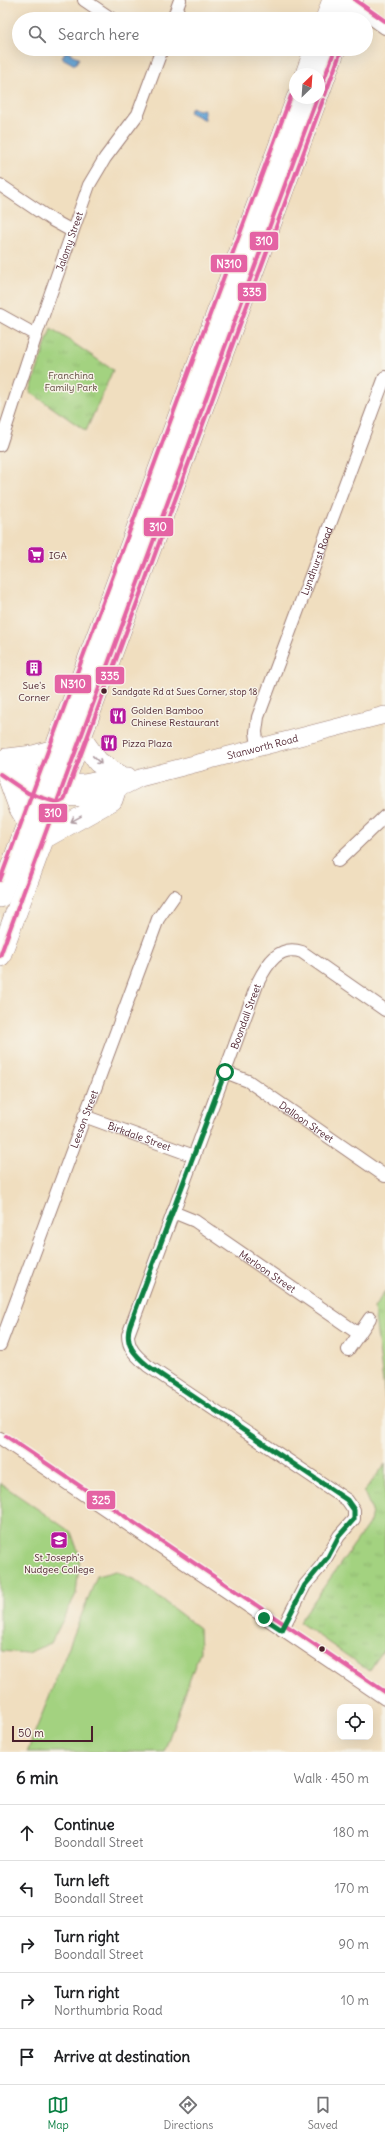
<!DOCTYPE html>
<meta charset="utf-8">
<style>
body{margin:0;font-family:Delius,sans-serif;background:#f6f6f6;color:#202124}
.controls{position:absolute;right:12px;bottom:12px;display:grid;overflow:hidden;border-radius:8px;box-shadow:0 4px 16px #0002}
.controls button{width:36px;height:36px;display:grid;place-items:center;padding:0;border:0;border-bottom:1px solid #e0e0e0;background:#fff;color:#202124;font:20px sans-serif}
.compass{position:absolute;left:289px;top:68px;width:36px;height:36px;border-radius:50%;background:#fff;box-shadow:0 4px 16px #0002;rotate:25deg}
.scale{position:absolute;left:12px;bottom:10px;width:81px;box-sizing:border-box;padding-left:4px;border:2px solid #4a1f2b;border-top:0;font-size:11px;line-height:14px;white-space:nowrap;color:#4a1f2b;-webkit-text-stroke:3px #f7f3e8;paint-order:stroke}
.stop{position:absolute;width:12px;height:12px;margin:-9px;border:3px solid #0b8043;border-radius:50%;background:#fff}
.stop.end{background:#0b8043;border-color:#fff;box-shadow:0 1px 4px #0008}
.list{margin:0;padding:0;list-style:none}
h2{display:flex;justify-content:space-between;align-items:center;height:52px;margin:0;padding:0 16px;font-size:17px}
h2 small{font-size:13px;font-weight:400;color:#757577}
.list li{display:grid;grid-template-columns:26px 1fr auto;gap:12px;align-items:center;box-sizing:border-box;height:56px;padding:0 16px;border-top:1px solid #e0e0e0}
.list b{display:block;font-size:15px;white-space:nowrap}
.list p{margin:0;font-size:13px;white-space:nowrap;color:#757577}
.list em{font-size:13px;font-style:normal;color:#757577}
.icon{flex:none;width:22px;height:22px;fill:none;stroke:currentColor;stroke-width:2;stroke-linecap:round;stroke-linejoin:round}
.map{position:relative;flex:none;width:385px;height:1752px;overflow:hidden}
.search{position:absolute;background:#fff;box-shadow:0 4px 16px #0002;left:12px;right:12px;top:12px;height:44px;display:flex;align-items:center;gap:10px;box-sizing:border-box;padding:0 14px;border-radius:22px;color:#757577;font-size:15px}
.sheet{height:332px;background:#fff}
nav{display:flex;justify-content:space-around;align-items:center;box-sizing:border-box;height:56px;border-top:1px solid #e0e0e0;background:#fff;font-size:11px;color:#757577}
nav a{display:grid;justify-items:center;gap:2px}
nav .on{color:#0b8043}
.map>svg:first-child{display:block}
</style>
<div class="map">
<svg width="385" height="1752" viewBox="0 0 385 1752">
<defs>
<pattern id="grass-tufts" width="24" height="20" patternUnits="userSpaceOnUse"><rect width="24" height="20" fill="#a3d280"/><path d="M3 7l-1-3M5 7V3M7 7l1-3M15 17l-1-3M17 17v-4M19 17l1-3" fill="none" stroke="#8eb46f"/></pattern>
<pattern id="water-ripples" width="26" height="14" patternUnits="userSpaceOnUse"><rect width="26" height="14" fill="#61a1d4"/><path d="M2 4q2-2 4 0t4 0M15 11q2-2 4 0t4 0" fill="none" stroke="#5283ac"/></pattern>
</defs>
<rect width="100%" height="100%" fill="#f7f3e8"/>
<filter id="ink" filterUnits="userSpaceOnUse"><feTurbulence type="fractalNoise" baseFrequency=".025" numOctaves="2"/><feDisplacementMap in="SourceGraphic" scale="8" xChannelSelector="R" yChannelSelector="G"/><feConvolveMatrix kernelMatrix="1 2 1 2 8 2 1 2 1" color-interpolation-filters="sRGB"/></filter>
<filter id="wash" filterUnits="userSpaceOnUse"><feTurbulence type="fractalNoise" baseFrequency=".012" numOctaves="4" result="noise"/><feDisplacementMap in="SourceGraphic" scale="16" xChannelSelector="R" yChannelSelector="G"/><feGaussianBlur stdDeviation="0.9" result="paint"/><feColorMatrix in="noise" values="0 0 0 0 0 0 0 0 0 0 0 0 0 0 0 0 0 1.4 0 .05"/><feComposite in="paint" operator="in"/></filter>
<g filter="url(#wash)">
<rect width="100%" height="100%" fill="#f0debf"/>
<g fill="url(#grass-tufts)" stroke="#767856">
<path d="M 51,328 L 113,370 L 86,431 L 30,392 Z"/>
<path d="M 385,1291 L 385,1399 L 374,1308 Z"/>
<path d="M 385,1464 L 385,1648 L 369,1671 L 299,1622 L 370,1522 L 372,1511 L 364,1492 Z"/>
</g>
<g fill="#a3d280" stroke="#767856">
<path d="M 0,1483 L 71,1532 L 80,1557 L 76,1594 L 51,1643 L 27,1653 L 0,1651 Z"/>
<path d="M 116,1571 L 137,1581 L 199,1628 L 200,1651 L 164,1752 L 27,1752 L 97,1576 Z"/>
</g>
<g fill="url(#water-ripples)" stroke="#566080">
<path d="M 66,51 L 79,58 L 75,65 L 62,58 Z"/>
<path d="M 192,107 L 198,110 L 204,109 L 205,120 L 189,112 Z"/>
</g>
</g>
<g filter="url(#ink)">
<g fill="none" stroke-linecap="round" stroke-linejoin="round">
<defs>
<g id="minor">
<path d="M 84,0 L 112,19"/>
<path d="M 351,4 L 385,28"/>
<path d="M 173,19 L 180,0"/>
<path d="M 0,185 L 52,220 L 72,231"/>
<path d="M 0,315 L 36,335"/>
<path id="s1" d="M 0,445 L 36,335 L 89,185 L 105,158 L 138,114 L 162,49"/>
<path id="s2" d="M 258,747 L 256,732 L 258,717 L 385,377"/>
<path d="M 338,861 L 385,816"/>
<path id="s3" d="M 225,1072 L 248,1081 L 385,1176"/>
<path id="s4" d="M 84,1116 L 194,1156"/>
<path id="s5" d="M 173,1212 L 195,1221 L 359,1334"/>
<path id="s6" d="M 0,1345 L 158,919 L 174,896"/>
<path d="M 348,1350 L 370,1318"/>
<path d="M 0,1438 L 385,1699"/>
<path id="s7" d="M 282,1630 L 305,1585 L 322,1565 L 339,1536 L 354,1519 L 354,1510 L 347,1500 L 148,1366 C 138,1357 128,1350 128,1335 L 258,982 C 267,964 279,944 302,952 L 385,1010"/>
</g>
<g id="secondary">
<path d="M 5,757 C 28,772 54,786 82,783 C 97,782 113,774 128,776"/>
<path id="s8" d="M 3,768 C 12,775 21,783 31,788 C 67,806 106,797 140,778 L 385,715"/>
</g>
<g id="trunk">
<path d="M 326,19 L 333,0"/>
<path d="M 346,19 L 353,0"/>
<path d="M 306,74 L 315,49"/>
<path d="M 319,93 L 335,49"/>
<path d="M 81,738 L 98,762 L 119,776"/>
<path d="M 8,759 L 33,756 L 54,750"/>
<path d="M 6,771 L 19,807 L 28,822"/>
<path d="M 44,838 L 112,800 L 116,788"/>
<path d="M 0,897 L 297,98"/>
<path d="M 0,956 L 317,98"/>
</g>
</defs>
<use href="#minor" stroke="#9d7e75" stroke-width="14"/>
<use href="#secondary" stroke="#9d7e75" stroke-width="18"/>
<use href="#trunk" stroke="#9d7e75" stroke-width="22"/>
<use href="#minor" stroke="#fff" stroke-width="12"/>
<use href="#secondary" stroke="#fff" stroke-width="17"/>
<use href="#trunk" stroke="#fff" stroke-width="21"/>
<defs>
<g id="bus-1">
<path d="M 319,93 L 335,49"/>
<path d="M 0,956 L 317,98"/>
</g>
<g id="bus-2">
<path d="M 325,95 L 341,51"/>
<path d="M 0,774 L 28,793 L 58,803 L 64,800 L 323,100"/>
</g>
<path id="bus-3" d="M 0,880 L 291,96"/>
<g id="bus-4">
<path d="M 355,0 L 385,21"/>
<path d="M 6,1436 L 385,1692"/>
</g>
</defs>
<use href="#bus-1" stroke="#f7f3e8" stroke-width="7"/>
<use href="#bus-2" stroke="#f7f3e8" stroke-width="7"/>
<use href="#bus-3" stroke="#f7f3e8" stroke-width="7"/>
<use href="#bus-4" stroke="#f7f3e8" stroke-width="7"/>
<use href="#bus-1" stroke="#e463a4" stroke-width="4"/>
<use href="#bus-2" stroke="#e463a4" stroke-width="4"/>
<use href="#bus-3" stroke="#e463a4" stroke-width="4"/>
<use href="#bus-4" stroke="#e463a4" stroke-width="4"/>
</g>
<defs><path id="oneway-shaft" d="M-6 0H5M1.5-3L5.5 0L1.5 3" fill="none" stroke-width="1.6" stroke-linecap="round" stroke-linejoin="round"/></defs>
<g stroke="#ae9aa0">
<use href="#oneway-shaft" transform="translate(97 760) rotate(44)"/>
<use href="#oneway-shaft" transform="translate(76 819) rotate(151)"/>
</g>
</g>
<g fill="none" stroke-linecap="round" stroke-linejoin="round" filter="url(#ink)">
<path stroke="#0b8043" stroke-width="5" d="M 225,1072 L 130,1325 C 124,1344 134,1354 148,1366 L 347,1500 L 354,1510 L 354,1519 L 339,1536 L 328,1557 L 305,1585 L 282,1630 L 264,1618"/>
</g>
<defs>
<symbol id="supermarket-square" viewBox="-11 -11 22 22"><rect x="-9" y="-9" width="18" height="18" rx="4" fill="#b5179e" stroke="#f7f3e8"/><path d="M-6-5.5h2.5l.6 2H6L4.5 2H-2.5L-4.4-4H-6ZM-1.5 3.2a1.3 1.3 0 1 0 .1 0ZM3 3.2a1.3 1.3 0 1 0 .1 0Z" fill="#fff"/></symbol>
<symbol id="building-square" viewBox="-11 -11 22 22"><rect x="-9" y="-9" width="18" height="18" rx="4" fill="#b5179e" stroke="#f7f3e8"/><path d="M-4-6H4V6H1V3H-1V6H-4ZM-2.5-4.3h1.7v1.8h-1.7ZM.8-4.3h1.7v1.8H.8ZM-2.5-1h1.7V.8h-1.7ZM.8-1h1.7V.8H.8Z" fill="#fff"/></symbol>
<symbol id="restaurant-square" viewBox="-11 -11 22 22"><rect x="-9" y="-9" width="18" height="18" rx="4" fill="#b5179e" stroke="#f7f3e8"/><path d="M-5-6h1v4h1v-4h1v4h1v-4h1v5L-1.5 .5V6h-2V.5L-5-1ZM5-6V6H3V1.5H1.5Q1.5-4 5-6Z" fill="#fff"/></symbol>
<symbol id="school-square" viewBox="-11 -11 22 22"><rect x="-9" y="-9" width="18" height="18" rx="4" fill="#b5179e" stroke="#f7f3e8"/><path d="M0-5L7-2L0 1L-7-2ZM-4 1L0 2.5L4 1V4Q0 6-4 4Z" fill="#fff"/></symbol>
</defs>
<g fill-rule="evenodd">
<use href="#supermarket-square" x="26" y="545" width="20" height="20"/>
<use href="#building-square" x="24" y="658" width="20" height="20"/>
<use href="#restaurant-square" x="108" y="706" width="20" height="20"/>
<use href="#restaurant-square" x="99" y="733" width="20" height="20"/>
<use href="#school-square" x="49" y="1530" width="20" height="20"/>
</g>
<g fill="#4a1f2b" stroke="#f7f3e8" stroke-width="1.5">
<circle cx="104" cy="691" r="3.5"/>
<circle cx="322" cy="1649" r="3.5"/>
</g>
<g text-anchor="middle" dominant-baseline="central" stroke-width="3" stroke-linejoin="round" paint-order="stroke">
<g font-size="9" fill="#4a1f2b" stroke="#f7f3e8" text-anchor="start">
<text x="112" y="691">Sandgate Rd at Sues Corner, stop 18</text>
</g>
<g font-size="10" fill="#4a1f2b" stroke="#f7f3e8">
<text stroke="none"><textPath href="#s1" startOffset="215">Jalomy Street</textPath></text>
<text stroke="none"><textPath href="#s2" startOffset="197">Lyndhurst Road</textPath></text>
<text stroke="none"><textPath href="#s8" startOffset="275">Stanworth Road</textPath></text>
<text stroke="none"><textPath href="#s7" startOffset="772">Boondall Street</textPath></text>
<text stroke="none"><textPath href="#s6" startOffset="241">Leeson Street</textPath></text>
<text stroke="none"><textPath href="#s3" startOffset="96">Dalloon Street</textPath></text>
<text stroke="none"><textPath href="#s4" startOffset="59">Birkdale Street</textPath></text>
<text stroke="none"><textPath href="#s5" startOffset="112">Merloon Street</textPath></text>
</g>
<g font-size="10" fill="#604c40" stroke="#f7f3e8">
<text x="71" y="375">Franchina<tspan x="71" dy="12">Family Park</tspan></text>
</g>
<g font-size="10" fill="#4a1f2b" stroke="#f7f3e8" text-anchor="start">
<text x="49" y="555">IGA</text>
<text x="34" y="685" text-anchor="middle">Sue's<tspan x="34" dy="12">Corner</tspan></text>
<text x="131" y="710">Golden Bamboo<tspan x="131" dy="12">Chinese Restaurant</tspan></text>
<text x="122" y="743">Pizza Plaza</text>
<text x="59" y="1557" text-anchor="middle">St Joseph's<tspan x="59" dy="12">Nudgee College</tspan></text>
</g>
</g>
<g stroke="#f7f3e8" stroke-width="1.5">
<rect x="249" y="231" width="30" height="20" rx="4" fill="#e463a4"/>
<rect x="210" y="254" width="38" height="19" rx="4" fill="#e463a4"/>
<rect x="237" y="282" width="30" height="20" rx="4" fill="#e463a4"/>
<rect x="143" y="517" width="31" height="20" rx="4" fill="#e463a4"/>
<rect x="95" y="666" width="30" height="19" rx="4" fill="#e463a4"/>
<rect x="54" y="674" width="38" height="20" rx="4" fill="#e463a4"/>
<rect x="38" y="803" width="30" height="20" rx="4" fill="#e463a4"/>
<rect x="86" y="1490" width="30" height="20" rx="4" fill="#e463a4"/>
</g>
<g font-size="11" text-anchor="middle" font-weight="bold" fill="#fff">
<text x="264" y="245">310</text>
<text x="229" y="268">N310</text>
<text x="252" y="296">335</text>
<text x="158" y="531">310</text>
<text x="110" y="680">335</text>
<text x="73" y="688">N310</text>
<text x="53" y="817">310</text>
<text x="101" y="1504">325</text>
</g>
</svg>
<div class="controls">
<button><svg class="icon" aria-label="locate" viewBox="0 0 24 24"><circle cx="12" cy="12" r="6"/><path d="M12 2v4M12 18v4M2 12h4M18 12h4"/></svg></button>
</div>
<svg class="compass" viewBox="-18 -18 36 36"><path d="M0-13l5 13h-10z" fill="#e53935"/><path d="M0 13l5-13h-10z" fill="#757577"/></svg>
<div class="scale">50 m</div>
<div class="stop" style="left:225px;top:1072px"></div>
<div class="stop end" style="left:264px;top:1618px"></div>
<div class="search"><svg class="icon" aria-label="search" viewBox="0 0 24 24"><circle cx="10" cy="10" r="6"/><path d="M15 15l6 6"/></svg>Search here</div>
</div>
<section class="sheet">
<h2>6 min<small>Walk · 450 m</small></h2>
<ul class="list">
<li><svg class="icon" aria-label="ahead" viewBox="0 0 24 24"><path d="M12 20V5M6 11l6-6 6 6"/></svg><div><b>Continue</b><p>Boondall Street</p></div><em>180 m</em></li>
<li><svg class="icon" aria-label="left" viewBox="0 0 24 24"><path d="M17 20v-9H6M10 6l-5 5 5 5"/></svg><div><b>Turn left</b><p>Boondall Street</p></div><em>170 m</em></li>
<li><svg class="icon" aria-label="right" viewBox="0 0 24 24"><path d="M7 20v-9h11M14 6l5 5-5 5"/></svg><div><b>Turn right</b><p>Boondall Street</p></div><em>90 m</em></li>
<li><svg class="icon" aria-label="right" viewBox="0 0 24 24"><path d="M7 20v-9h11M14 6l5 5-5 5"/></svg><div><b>Turn right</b><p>Northumbria Road</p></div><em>10 m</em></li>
<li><svg class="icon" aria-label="arrive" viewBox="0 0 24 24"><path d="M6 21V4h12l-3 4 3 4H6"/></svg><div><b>Arrive at destination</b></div></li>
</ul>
</section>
<nav>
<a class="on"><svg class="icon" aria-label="map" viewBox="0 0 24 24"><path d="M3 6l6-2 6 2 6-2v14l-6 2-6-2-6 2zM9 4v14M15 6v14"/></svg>Map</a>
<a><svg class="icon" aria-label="directions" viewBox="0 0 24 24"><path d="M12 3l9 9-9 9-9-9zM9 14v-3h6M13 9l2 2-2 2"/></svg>Directions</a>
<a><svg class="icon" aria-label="saved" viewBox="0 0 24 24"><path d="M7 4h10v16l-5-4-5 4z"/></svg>Saved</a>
</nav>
